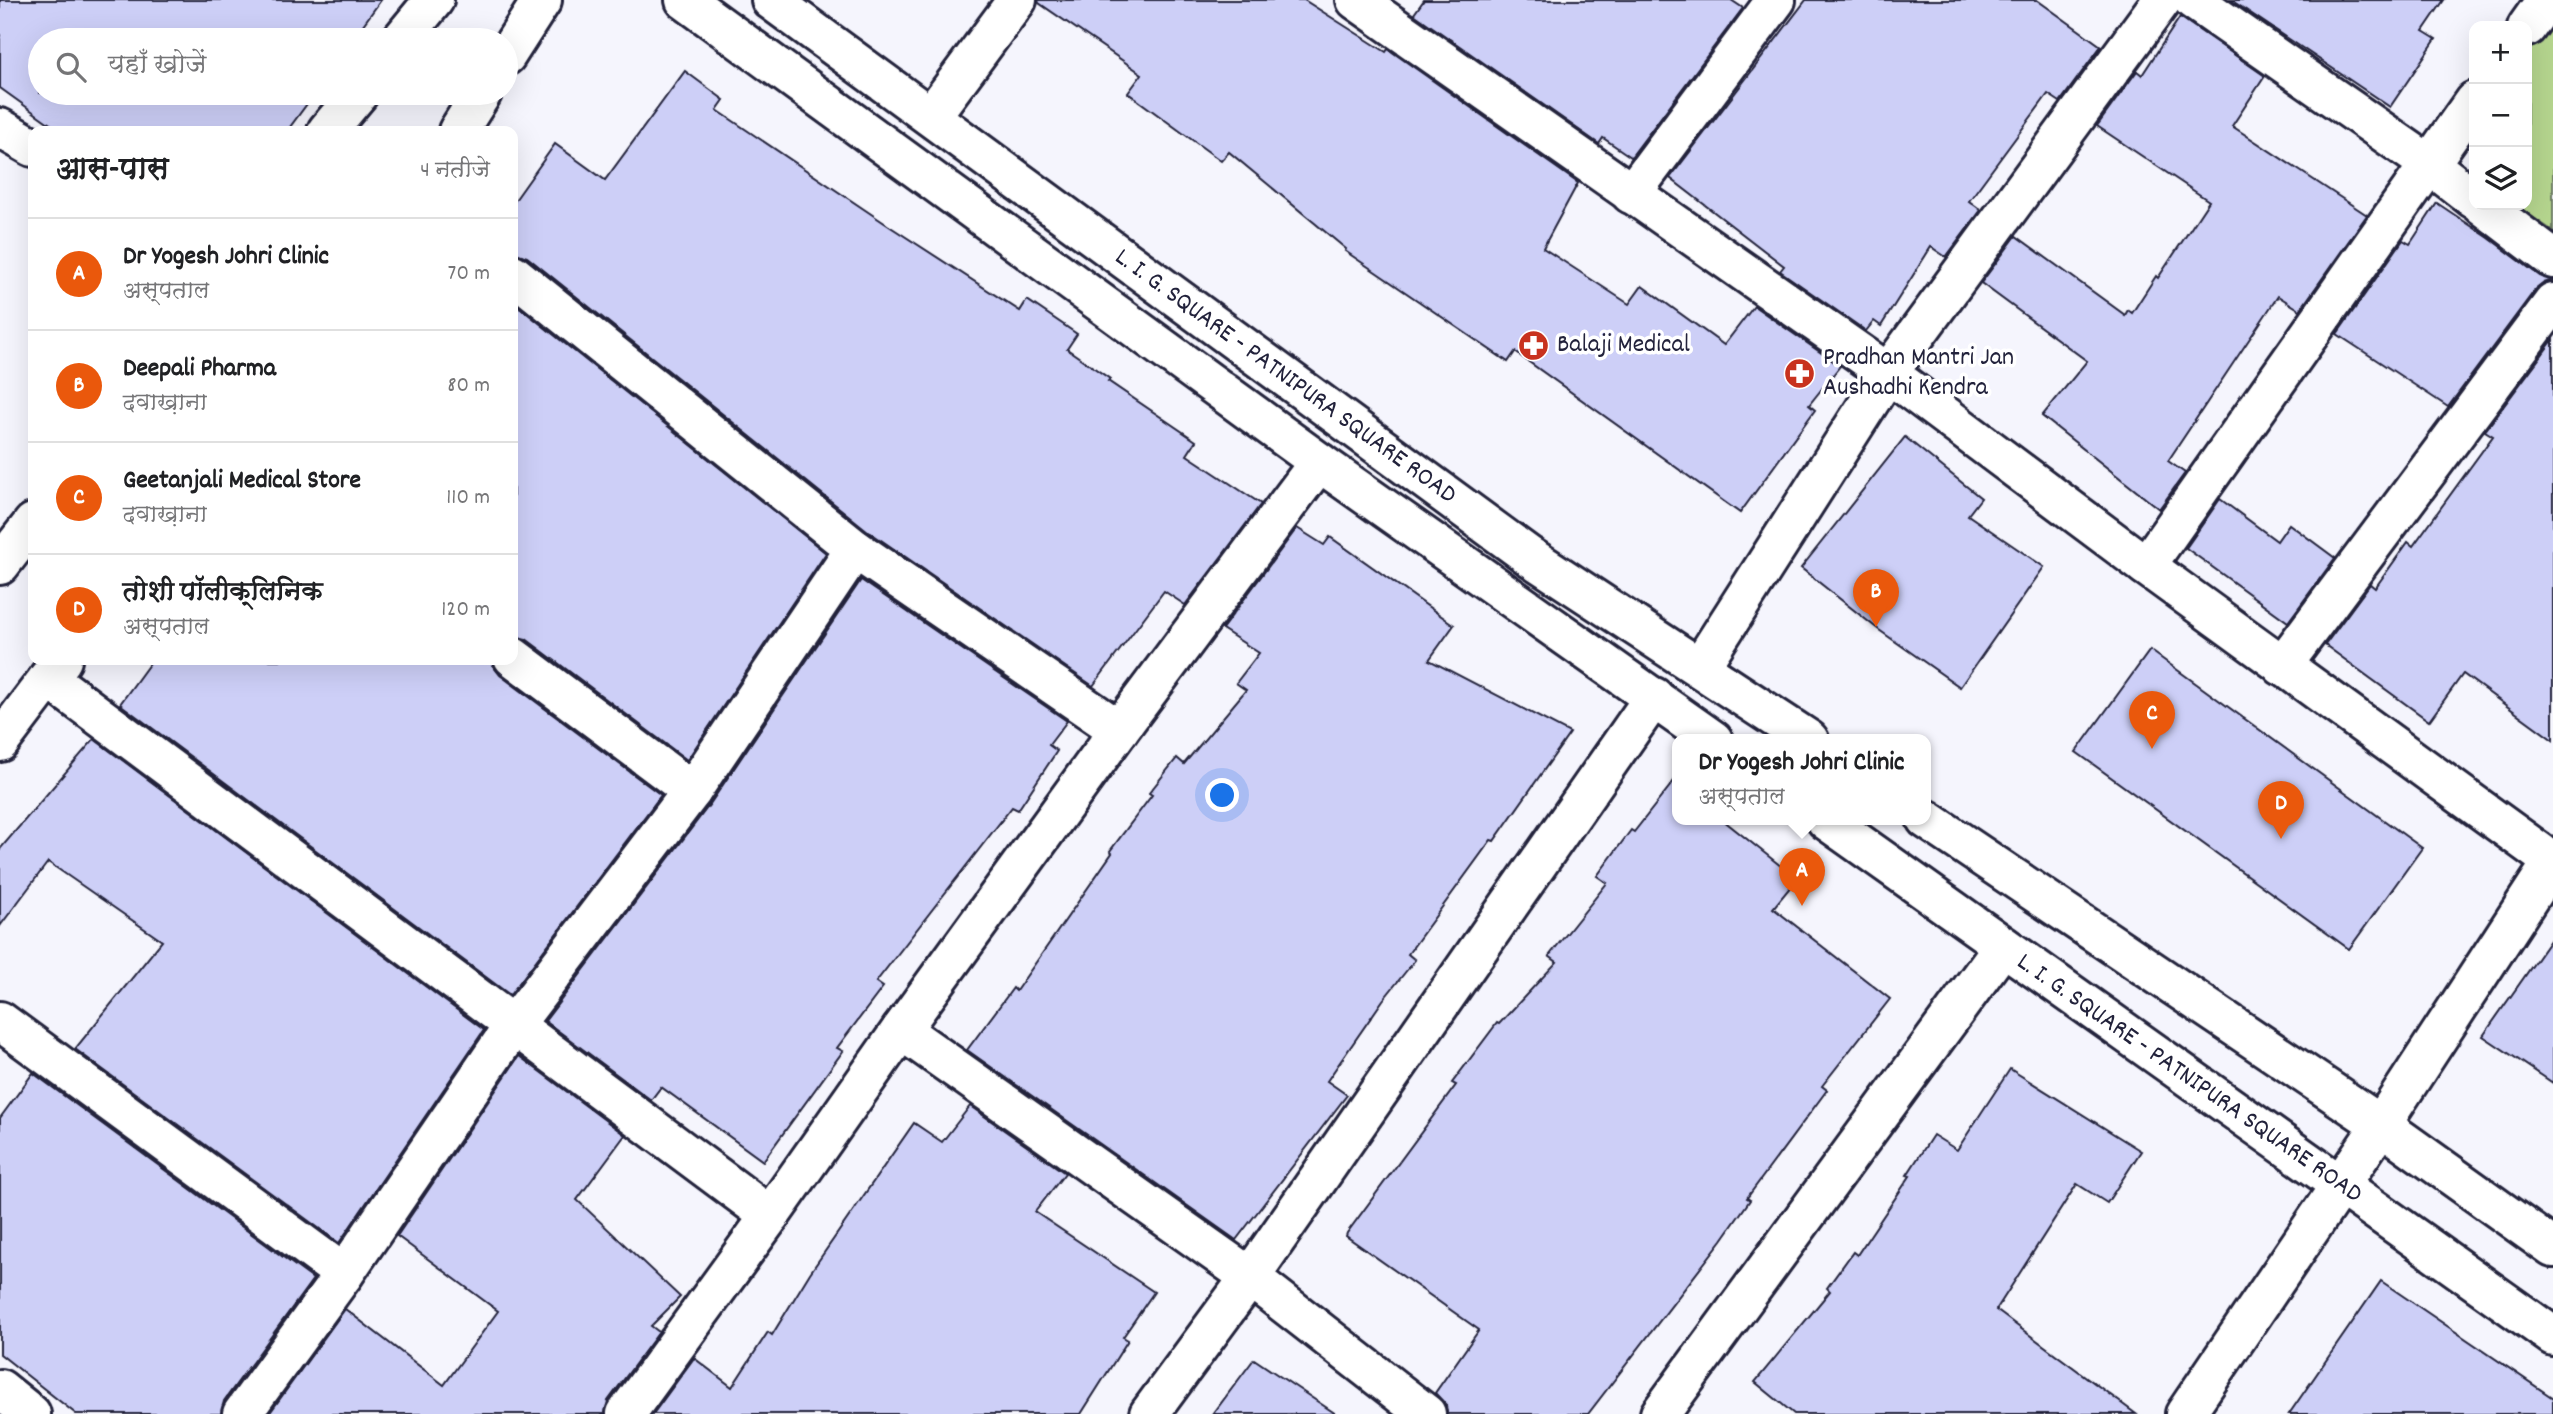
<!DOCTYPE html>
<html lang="hi">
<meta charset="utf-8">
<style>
body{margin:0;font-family:Dekko,"Playpen Sans Deva",sans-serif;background:#f2f2f2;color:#202124}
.controls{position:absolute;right:21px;top:21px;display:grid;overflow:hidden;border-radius:14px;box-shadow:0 7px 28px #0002}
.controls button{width:63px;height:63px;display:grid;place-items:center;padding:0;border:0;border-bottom:2px solid #e0e0e0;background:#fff;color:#202124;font:35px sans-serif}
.you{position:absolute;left:1223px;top:796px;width:24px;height:24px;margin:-18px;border:5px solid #fff;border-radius:50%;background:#1a73e8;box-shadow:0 0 0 10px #1a73e833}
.badge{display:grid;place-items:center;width:46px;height:46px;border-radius:50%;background:#ea580c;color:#fff;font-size:23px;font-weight:700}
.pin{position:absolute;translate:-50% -58px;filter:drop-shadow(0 2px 4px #0008)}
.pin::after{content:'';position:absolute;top:37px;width:24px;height:21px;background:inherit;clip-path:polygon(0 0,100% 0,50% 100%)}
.popup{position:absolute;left:1672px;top:734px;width:259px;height:91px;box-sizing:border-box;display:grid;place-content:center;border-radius:14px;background:#fff;filter:drop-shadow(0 2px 5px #0005);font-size:23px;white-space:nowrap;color:#757577}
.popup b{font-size:26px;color:#202124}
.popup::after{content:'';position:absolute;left:50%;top:100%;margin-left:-14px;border:14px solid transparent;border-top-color:#fff}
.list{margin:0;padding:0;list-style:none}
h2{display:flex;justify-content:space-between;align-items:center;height:91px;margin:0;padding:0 28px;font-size:30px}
h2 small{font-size:23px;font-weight:400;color:#757577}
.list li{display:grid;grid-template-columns:46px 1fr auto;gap:21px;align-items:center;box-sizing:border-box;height:112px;padding:0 28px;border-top:2px solid #e0e0e0}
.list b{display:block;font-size:26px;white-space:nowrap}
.list p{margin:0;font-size:23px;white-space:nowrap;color:#757577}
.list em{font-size:23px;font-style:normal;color:#757577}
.icon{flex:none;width:38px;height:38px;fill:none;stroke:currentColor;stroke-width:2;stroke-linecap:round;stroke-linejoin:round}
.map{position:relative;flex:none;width:2553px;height:1414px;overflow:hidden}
.search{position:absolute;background:#fff;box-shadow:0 7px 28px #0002;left:28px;top:28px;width:490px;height:77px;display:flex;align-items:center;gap:18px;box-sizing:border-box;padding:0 24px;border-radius:38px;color:#757577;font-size:26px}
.panel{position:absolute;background:#fff;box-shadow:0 7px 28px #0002;left:28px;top:126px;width:490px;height:539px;border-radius:14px}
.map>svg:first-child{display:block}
</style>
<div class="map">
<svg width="2553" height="1414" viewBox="0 0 2553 1414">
<rect width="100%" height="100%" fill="#f5f5fd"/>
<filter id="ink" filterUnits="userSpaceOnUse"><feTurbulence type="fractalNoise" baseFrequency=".0143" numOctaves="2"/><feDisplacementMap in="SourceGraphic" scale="14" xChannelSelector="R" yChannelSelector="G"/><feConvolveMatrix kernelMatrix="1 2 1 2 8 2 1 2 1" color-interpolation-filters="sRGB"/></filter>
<g filter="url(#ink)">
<path fill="#b5d58e" stroke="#6c7c64" stroke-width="2" d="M 2553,0 L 2553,231 L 2515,205 L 2527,205 L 2527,36 Z"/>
<g fill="#cdcff7" stroke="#22223b" stroke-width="2">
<path d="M 0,0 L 381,0 L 352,40 L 40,40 L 40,93 L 315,93 L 287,131 L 60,131 L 0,88 Z"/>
<path d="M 1038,0 L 1304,0 L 1386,52 L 1388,49 L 1578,183 L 1543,248 L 1629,304 L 1642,286 L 1724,345 L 1754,306 L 1840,366 L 1809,405 L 1815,410 L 1740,513 L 1515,352 L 1508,362 L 1345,251 L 1346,249 L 1229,152 L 1221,161 L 1128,93 L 1142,74 L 1039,3 Z"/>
<path d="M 1424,0 L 1731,0 L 1743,8 L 1631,157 L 1603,138 L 1599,144 L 1414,14 Z"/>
<path d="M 1806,0 L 2037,0 L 2101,46 L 2060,102 L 2048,94 L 1969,201 L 1981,210 L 1946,257 L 1931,247 L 1881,326 L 1874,321 L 1866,331 L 1780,271 L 1784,266 L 1670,178 Z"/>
<path d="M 2231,0 L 2444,0 L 2423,31 L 2436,39 L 2390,107 Z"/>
<path d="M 2180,17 L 2265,76 L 2232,126 L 2367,215 L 2300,310 L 2278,296 L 2168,461 L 2185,473 L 2159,509 L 2042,416 L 2087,361 L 1981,283 L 2016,236 L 2125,315 L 2128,310 L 2132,313 L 2156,276 L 2158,278 L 2209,201 L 2097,126 L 2137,71 L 2142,75 Z"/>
<path d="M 685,71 L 724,100 L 717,110 L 889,226 L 1020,311 L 1027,300 L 1077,334 L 1067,349 L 1110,379 L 1108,381 L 1196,441 L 1187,455 L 1261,504 L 1185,605 L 1164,591 L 1093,686 L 868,531 L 527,257 L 513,253 L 513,203 L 555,144 L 605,180 Z"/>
<path d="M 2437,203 L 2489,238 L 2540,276 L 2553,280 L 2544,283 L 2535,290 L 2448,407 L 2337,334 L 2403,240 L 2410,244 Z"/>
<path d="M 513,302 L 826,553 L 687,760 L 526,639 L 513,636 Z"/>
<path d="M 2553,340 L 2553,740 L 2463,674 L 2429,721 L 2325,645 L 2370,584 L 2375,588 L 2408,542 L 2413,546 L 2493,436 L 2485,431 Z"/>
<path d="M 1905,437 L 1981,498 L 1968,515 L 2044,567 L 1960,687 L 1879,630 L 1801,568 Z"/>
<path d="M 2220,499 L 2277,541 L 2289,524 L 2335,558 L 2288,622 L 2186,548 Z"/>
<path d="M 1297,528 L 1324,545 L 1330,537 L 1454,625 L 1429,660 L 1570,733 L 1494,841 L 1491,840 L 1408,954 L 1415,960 L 1383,1000 L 1327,1081 L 1347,1095 L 1236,1240 L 967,1050 L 1013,988 L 1016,991 L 1112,853 L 1110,851 L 1152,795 L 1149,793 L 1177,758 L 1184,764 L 1246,690 L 1236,683 L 1259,653 L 1222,629 Z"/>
<path d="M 861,580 L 1067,721 L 1049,745 L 1057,751 L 1018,810 L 1012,807 L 876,982 L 883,987 L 837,1048 L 843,1051 L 763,1161 L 661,1087 L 651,1100 L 545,1021 L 710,804 Z"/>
<path d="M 2150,650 L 2422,848 L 2349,949 L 2076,752 Z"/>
<path d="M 152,660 L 492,660 L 493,666 L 500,675 L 661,795 L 510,995 L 120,704 Z"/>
<path d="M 94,739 L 484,1030 L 339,1243 L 75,1049 L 162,941 L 48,862 L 0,926 L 0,849 Z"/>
<path d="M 1678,776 L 1678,820 L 1723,820 L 1797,879 L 1773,908 L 1890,999 L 1822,1086 L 1827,1090 L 1747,1198 L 1750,1200 L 1722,1240 L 1588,1414 L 1447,1414 L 1446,1405 L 1435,1393 L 1479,1330 L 1346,1236 L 1347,1233 L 1456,1085 L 1452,1083 L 1497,1023 L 1499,1024 L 1557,962 L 1549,956 L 1607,883 L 1597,876 L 1631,830 L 1634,832 Z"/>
<path d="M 2553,936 L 2553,1083 L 2483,1036 Z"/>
<path d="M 519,1056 L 625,1135 L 577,1200 L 680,1297 L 651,1326 L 659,1332 L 608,1401 L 605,1414 L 269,1414 L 345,1309 L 444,1385 L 498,1311 L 397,1236 Z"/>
<path d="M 2010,1069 L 2141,1151 L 2107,1203 L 2077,1184 L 1996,1310 L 2136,1414 L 1794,1414 L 1755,1382 L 1830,1291 L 1827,1288 L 1853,1252 L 1857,1255 L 1910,1176 L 1907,1175 L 1933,1135 L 1957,1150 Z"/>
<path d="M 33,1073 L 313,1279 L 224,1401 L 221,1414 L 76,1414 L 0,1354 L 0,1118 Z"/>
<path d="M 970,1106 L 1065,1173 L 1035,1212 L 1154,1292 L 1123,1337 L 1128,1340 L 1081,1414 L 653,1414 L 694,1358 L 732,1387 L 768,1332 L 772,1335 L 810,1273 L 914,1123 L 942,1142 Z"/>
<path d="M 2381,1281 L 2553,1398 L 2553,1414 L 2289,1414 Z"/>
<path d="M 1254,1359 L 1336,1414 L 1213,1414 Z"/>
</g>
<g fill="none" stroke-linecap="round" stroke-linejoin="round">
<defs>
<g id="street">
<path d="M 1356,0 L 1888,373 L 2146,566 L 2553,862"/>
<path d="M 2193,0 L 2429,164 L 2474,199"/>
<path d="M 2527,27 L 2546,0"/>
<path d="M 931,116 L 1017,0"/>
<path d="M 0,128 L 33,147"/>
<path d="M 1631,194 L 1776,0"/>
<path d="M 2482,205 L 2553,259"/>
<path d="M 513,274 L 855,549 L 1119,730"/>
<path d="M 2146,566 L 2474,101"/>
<path d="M 513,657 L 692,791"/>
<path d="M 2282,666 L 2553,303"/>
<path d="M 1700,667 L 1888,373 L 2162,0"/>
<path d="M 48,678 L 770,1216"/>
<path d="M 0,1021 L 344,1274"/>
<path d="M 901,1030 L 1250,1277 L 1426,1414"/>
<path d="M 0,1389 L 31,1414"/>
<path d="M 242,1414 L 344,1274 L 514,1025 L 692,791 L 855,549"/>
<path d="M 626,1414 L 770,1216 L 901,1030 L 1119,730 L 1319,462"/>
<path d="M 1149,1414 L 1250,1277 L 1654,697"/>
<path d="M 1660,1414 L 2003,946"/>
<path d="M 2185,1414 L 2381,1125 L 2553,861"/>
</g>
<g id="secondary">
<path d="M 685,0 L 1319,462 L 1713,740"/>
<path d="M 771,0 L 1529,556 L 1809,740"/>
<path d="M 401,40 L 434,0"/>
<path d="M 506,56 L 542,0"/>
<path d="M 327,131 L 359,93"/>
<path d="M 458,131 L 482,93"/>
<path d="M 0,565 L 33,523"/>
<path d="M 0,742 L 62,660"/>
<path d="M 1926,819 L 2381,1125 L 2553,1248"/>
<path d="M 1826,820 L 2553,1336"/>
</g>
</defs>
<use href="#street" stroke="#22223b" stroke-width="44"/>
<use href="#secondary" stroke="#22223b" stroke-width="44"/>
<use href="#street" stroke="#fff" stroke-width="38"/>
<use href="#secondary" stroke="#fff" stroke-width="38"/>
</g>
</g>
<defs>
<symbol id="pharmacy-disc" viewBox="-11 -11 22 22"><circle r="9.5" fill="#c8321e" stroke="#fff"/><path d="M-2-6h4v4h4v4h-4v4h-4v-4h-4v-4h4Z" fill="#fff"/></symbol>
</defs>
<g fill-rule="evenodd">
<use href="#pharmacy-disc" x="1516" y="328" width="35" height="35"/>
<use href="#pharmacy-disc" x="1782" y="356" width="35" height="35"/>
</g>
<g text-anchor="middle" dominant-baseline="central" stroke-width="7" stroke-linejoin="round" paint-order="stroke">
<g font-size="26" fill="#22223b" stroke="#fff" text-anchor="start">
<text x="1557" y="345">Balaji Medical</text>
<text x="1823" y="358">Pradhan Mantri Jan<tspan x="1823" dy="30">Aushadhi Kendra</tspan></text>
</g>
<g font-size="26" fill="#22223b" stroke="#fff">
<text transform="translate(1285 377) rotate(36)">L. I. G. SQUARE - PATNIPURA SQUARE ROAD</text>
<text transform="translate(2189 1079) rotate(35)">L. I. G. SQUARE - PATNIPURA SQUARE ROAD</text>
</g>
</g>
</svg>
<div class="controls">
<button>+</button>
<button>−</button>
<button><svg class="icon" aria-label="layers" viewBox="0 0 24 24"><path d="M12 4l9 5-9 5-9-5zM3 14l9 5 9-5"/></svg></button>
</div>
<div class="you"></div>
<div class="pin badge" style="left:1802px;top:906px">A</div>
<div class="popup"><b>Dr Yogesh Johri Clinic</b>अस्पताल</div>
<div class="pin badge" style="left:1876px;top:627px">B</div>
<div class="pin badge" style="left:2152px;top:749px">C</div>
<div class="pin badge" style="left:2281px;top:839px">D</div>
<div class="search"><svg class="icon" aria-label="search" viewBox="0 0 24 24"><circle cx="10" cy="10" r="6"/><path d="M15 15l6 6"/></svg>यहाँ खोजें</div>
<section class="panel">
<h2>आस-पास<small>4 नतीजे</small></h2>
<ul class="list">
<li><span class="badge">A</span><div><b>Dr Yogesh Johri Clinic</b><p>अस्पताल</p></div><em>70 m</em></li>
<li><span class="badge">B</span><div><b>Deepali Pharma</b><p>दवाख़ाना</p></div><em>80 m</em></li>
<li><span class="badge">C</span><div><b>Geetanjali Medical Store</b><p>दवाख़ाना</p></div><em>110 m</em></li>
<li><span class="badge">D</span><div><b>तोशी पॉलीक्लिनिक</b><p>अस्पताल</p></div><em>120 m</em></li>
</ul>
</section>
</div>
